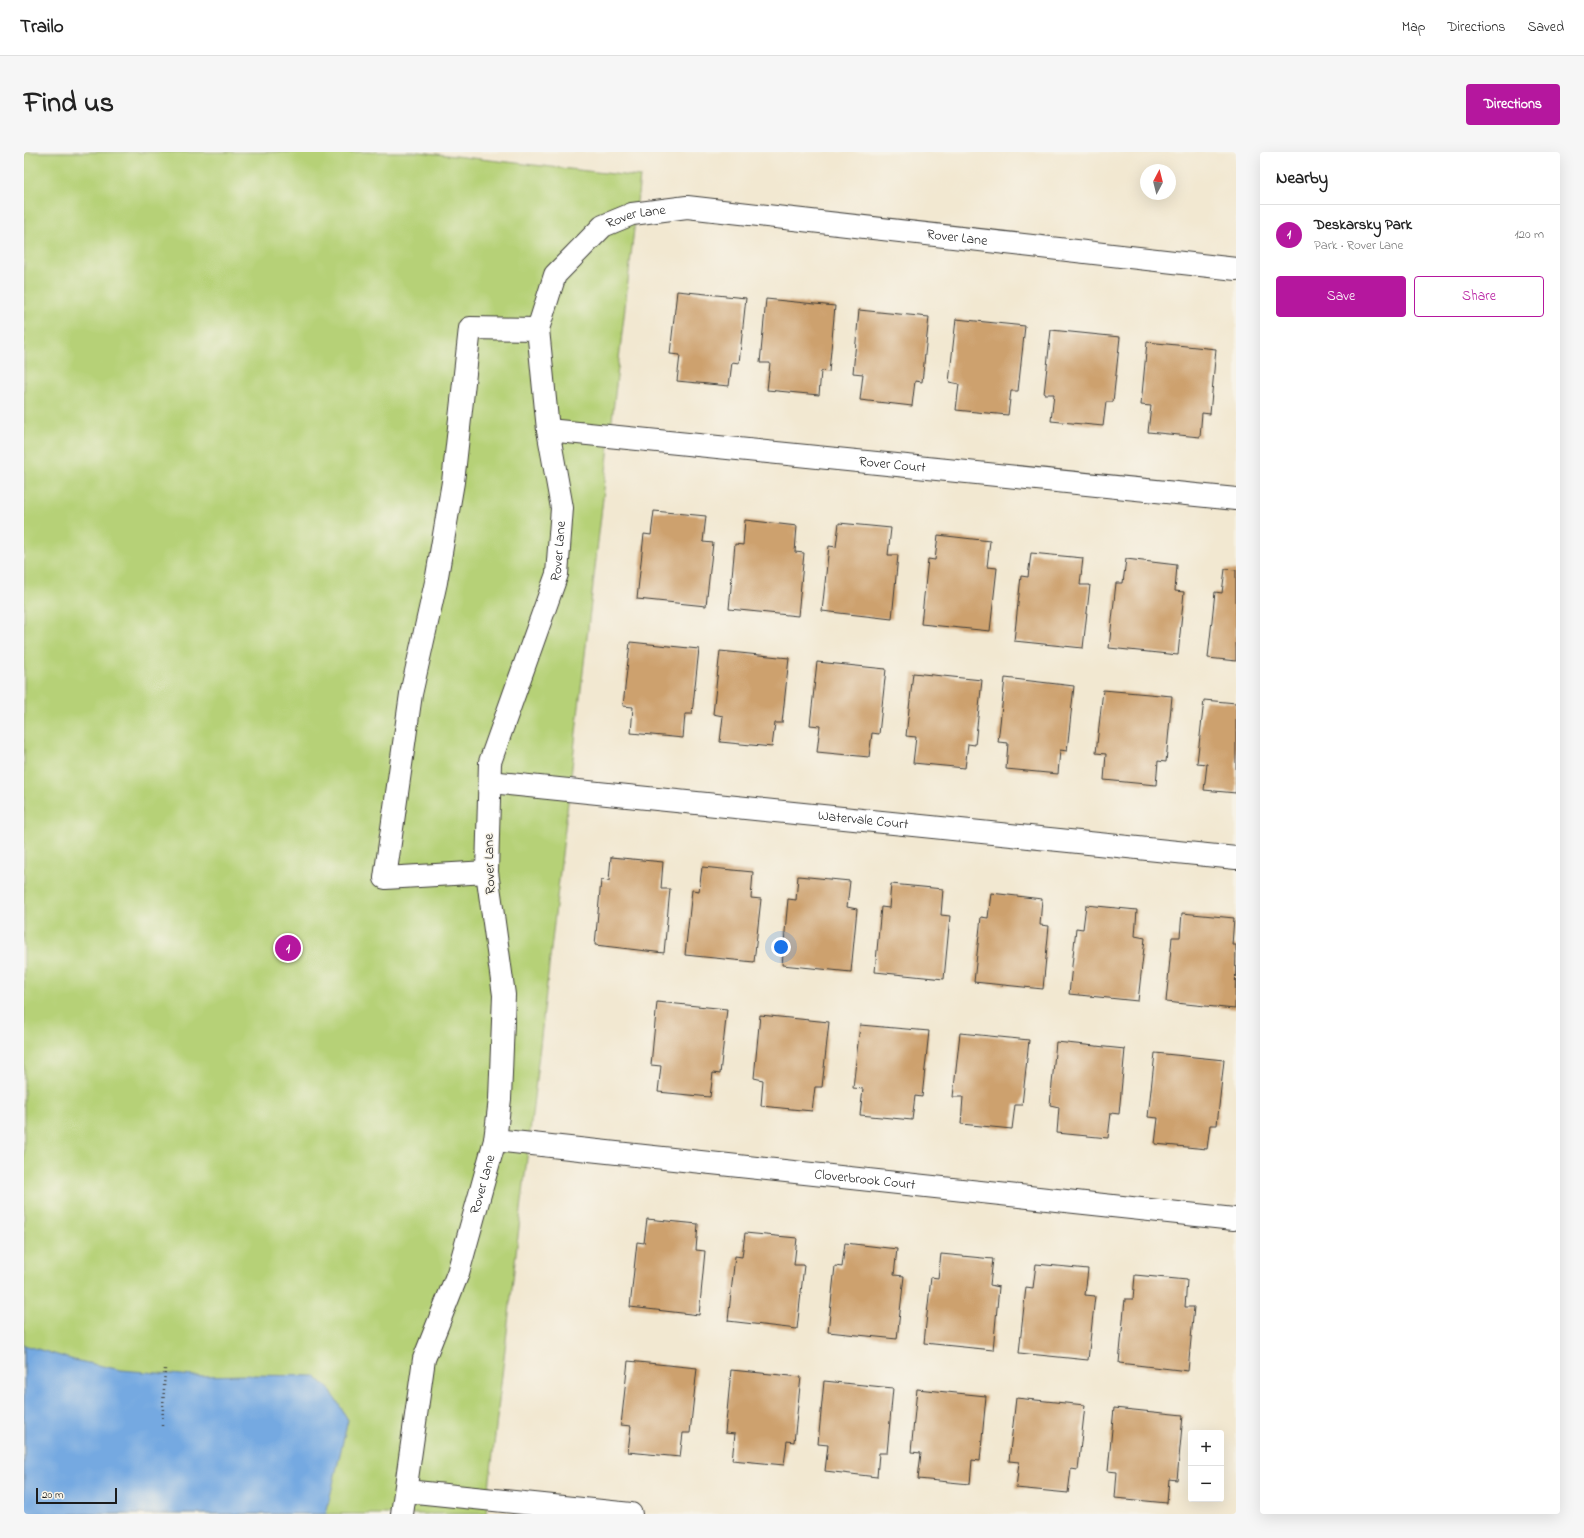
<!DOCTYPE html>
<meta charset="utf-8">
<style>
body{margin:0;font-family:"Indie Flower",sans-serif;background:#f6f6f6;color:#222}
.controls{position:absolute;right:12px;bottom:12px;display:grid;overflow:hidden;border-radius:4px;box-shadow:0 4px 16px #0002}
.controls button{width:36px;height:36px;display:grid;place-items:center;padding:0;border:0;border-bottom:1px solid #e0e0e0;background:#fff;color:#222;font:20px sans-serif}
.compass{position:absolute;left:1116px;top:12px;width:36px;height:36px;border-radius:50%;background:#fff;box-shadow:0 4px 16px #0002;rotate:7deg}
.scale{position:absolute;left:12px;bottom:10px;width:81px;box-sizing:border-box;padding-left:4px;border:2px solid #1c1c1c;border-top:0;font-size:11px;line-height:14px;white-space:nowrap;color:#1c1c1c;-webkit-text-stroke:3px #f7f3e8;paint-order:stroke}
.you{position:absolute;left:757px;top:795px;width:14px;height:14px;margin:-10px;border:3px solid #fff;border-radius:50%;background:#1a73e8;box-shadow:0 0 0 6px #1a73e833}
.badge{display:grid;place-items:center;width:26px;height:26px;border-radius:50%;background:#b5179e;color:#fff;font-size:13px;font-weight:700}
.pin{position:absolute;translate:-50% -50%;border:2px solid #fff;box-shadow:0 1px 4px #0006}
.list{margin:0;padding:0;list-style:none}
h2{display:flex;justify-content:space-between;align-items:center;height:52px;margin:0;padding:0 16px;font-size:17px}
h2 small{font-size:13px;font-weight:400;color:#767676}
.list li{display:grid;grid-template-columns:26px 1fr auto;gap:12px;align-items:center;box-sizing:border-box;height:60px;padding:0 16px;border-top:1px solid #e0e0e0}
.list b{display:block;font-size:15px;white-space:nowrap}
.list p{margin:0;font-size:13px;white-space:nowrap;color:#767676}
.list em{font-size:13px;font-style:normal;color:#767676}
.actions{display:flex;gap:8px;padding:12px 16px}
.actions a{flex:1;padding:9px 0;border:1px solid #b5179e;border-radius:4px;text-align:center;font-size:14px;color:#b5179e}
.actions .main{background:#b5179e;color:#fff}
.map{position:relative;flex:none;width:1212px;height:1362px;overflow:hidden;border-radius:4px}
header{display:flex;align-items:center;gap:24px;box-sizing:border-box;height:56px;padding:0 20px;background:#fff;border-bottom:1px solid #e0e0e0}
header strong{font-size:19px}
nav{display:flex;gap:22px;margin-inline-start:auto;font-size:14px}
.intro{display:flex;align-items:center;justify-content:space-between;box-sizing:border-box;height:96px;padding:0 24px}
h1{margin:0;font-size:28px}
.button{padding:10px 18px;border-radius:4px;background:#b5179e;color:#fff;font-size:14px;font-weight:700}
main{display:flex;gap:24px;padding:0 24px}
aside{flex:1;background:#fff;border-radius:4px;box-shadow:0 4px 16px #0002}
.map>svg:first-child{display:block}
</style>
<header>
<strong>Trailo</strong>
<nav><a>Map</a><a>Directions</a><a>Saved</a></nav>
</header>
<div class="intro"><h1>Find us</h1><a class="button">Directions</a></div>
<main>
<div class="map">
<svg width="1212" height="1362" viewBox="0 0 1212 1362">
<rect width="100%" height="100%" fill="#f7f3e8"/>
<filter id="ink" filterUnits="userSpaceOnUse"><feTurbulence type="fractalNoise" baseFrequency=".025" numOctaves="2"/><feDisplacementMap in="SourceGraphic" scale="8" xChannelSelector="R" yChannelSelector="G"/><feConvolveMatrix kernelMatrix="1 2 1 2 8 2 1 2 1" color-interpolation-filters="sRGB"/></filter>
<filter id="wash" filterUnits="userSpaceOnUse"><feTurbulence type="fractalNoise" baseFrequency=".012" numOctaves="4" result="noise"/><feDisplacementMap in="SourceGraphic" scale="16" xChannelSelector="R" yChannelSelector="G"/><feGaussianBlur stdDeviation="0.9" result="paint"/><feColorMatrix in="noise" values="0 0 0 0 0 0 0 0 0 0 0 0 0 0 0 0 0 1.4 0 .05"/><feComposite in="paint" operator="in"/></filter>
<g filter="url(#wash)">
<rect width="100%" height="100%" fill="#f2e8d1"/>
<path fill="#b6d177" stroke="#69764a" d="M 0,0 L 395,0 L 616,25 L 462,1362 L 0,1362 Z"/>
<path fill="#74a9e1" stroke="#48627e" d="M 0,1193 L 50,1208 L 97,1218 L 170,1224 L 226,1223 L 291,1224 L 307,1239 L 324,1268 L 302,1362 L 0,1362 Z"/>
<g id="blocks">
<g fill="#cda16e">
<path d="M 653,139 L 722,146 L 715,211 L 708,210 L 705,234 L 653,229 L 656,203 L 646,202 Z"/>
<path d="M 742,147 L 811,154 L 805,220 L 797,219 L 795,243 L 743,238 L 746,211 L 736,211 Z"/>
<path d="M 835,158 L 905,165 L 898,230 L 891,229 L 888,254 L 836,248 L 839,222 L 829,221 Z"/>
<path d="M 932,167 L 1001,174 L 994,239 L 987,239 L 984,263 L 932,258 L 935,232 L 925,230 Z"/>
<path d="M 1027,178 L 1096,185 L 1089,250 L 1082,250 L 1079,274 L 1027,269 L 1030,242 L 1020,242 Z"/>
<path d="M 1123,190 L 1192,197 L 1186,262 L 1178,261 L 1176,285 L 1124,280 L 1127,254 L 1117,253 Z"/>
<path d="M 630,359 L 682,364 L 679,390 L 689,391 L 682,454 L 613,447 L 620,382 L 627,383 Z"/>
<path d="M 721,368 L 773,374 L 771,400 L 780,401 L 774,464 L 705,457 L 711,392 L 719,393 Z"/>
<path d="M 815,371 L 867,376 L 864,403 L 874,403 L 868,467 L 798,459 L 805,394 L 812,395 Z"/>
<path d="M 914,383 L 966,389 L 963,415 L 973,416 L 966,479 L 897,472 L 904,407 L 911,408 Z"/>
<path d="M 1007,401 L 1059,406 L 1056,433 L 1066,433 L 1059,496 L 990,489 L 997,424 L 1004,425 Z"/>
<path d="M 1102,407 L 1153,413 L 1151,439 L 1160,440 L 1154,503 L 1085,496 L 1092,431 L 1099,431 Z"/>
<path d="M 1201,417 L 1212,418 L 1212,509 L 1184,506 L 1191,440 L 1198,441 Z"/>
<path d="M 606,490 L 675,497 L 668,562 L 661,562 L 659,586 L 607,581 L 609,555 L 599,554 Z"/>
<path d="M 696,499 L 765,506 L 758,571 L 751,571 L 748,595 L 696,590 L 699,564 L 689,562 Z"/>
<path d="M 793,510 L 862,517 L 855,582 L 848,581 L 845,605 L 793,600 L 796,574 L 786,573 Z"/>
<path d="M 889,521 L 958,528 L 951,593 L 944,592 L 941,616 L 889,611 L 892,585 L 882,584 Z"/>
<path d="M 981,526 L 1050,534 L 1043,599 L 1036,598 L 1034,622 L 982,617 L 984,591 L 974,590 Z"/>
<path d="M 1079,538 L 1148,544 L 1142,610 L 1134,609 L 1132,633 L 1080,628 L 1082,602 L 1072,601 Z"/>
<path d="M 1180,548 L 1212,551 L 1212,641 L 1180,638 L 1183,612 L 1173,611 Z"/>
<path d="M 587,705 L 639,710 L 637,737 L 646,737 L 640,801 L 571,793 L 577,728 L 585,729 Z"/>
<path d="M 678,715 L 729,720 L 727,746 L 737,747 L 730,810 L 661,803 L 668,738 L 675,739 Z"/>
<path d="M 774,724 L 826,729 L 823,755 L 833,757 L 827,820 L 758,813 L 764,747 L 772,748 Z"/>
<path d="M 867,732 L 919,737 L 917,763 L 926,764 L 920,827 L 851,820 L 857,755 L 865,756 Z"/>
<path d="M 967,741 L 1018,747 L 1016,773 L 1025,774 L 1019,837 L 950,830 L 957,765 L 964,766 Z"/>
<path d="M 1062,753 L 1113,758 L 1111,784 L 1121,786 L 1114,849 L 1045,842 L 1052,776 L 1059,777 Z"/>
<path d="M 1158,761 L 1210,766 L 1208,793 L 1212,793 L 1211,857 L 1142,850 L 1148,785 L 1156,785 Z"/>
<path d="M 633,850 L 703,857 L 696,922 L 689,921 L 686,945 L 634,940 L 637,914 L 627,913 Z"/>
<path d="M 736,863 L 805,870 L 798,935 L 791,935 L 788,959 L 737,954 L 739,928 L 730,926 Z"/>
<path d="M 836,873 L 905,879 L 898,945 L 891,944 L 888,968 L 836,963 L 839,937 L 829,936 Z"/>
<path d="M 936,881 L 1005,888 L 998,953 L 991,953 L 988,977 L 937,972 L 939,945 L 929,945 Z"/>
<path d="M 1032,890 L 1101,897 L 1095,962 L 1087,961 L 1084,986 L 1033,981 L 1035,955 L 1026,953 Z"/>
<path d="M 1131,901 L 1200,908 L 1193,973 L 1186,973 L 1183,997 L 1131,992 L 1134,966 L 1124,965 Z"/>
<path d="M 623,1067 L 674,1072 L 672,1098 L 681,1099 L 675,1163 L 606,1155 L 613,1090 L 620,1091 Z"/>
<path d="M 721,1081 L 773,1086 L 770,1113 L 780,1113 L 773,1177 L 704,1169 L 711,1104 L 718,1105 Z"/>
<path d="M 821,1091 L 873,1097 L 870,1123 L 880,1124 L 873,1187 L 804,1180 L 811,1114 L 818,1115 Z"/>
<path d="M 917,1102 L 969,1107 L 966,1133 L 975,1135 L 969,1198 L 900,1191 L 907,1125 L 914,1126 Z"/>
<path d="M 1012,1112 L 1064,1117 L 1061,1143 L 1071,1144 L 1064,1208 L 995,1201 L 1002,1135 L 1009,1136 Z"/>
<path d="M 1111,1123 L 1163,1128 L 1161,1155 L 1170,1155 L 1164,1219 L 1095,1211 L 1101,1147 L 1109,1147 Z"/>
<path d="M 604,1209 L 673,1216 L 666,1281 L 659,1281 L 656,1305 L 604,1300 L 607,1274 L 597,1273 Z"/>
<path d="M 707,1218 L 777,1225 L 770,1290 L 763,1289 L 760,1313 L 708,1308 L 711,1282 L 701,1281 Z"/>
<path d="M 800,1229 L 869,1236 L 863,1301 L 855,1301 L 853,1325 L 801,1319 L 804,1293 L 794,1292 Z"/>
<path d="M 893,1237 L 962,1244 L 956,1309 L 948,1308 L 946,1332 L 894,1327 L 897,1301 L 887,1300 Z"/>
<path d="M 992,1246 L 1061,1253 L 1054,1318 L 1047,1317 L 1044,1341 L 992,1336 L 995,1310 L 985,1309 Z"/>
<path d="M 1090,1256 L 1159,1263 L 1153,1328 L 1145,1327 L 1143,1351 L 1091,1346 L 1093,1320 L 1084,1319 Z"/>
</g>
</g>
</g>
<g filter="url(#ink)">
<use href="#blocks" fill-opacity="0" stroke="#3c3b37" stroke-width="1"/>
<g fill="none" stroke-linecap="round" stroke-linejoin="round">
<defs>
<g id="minor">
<path id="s1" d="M 524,278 L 1212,347"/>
<path id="s2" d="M 466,630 L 1212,706"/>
<path d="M 463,720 L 361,726 L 387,542 L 412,430 L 429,330 L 446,176 L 514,177"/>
<path id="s3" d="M 471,988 L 1210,1067"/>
<path d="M 382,1339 L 607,1362"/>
<path id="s4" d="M 378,1362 L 400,1207 L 434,1121 L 471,988 L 476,947 L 480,843 L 463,720 L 466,610 L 533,422 L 538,356 L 524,278 L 514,177 L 531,123 L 579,74 L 608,62 L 663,55 L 1212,117"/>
</g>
</defs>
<use href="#minor" stroke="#3c3b37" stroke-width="24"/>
<path stroke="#3c3b37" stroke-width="2.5" stroke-dasharray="1 3" stroke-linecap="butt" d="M 138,1274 L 141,1217"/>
<use href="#minor" stroke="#fff" stroke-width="22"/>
</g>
</g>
<g text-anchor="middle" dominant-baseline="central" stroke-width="3" stroke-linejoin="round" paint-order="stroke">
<g font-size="14" fill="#1c1c1c" stroke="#f7f3e8">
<text stroke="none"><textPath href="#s4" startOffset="1373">Rover Lane</textPath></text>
<text stroke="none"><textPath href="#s4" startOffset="1697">Rover Lane</textPath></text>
<text stroke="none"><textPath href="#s1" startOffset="346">Rover Court</textPath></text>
<text stroke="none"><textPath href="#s4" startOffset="989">Rover Lane</textPath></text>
<text stroke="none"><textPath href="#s2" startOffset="375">Watervale Court</textPath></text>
<text transform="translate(466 712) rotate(-92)">Rover Lane</text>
<text stroke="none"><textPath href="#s3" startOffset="372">Cloverbrook Court</textPath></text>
<text stroke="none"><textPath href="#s4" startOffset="341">Rover Lane</textPath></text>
</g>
</g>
</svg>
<div class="controls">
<button>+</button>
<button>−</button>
</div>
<svg class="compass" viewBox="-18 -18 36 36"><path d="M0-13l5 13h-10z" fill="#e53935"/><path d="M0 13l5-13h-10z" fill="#767676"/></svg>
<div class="scale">20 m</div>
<div class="you"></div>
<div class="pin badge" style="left:264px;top:796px">1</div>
</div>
<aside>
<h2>Nearby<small></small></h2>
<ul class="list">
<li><span class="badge">1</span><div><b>Deskarsky Park</b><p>Park · Rover Lane</p></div><em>120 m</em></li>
</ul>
<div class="actions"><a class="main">Save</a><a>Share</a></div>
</aside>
</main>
